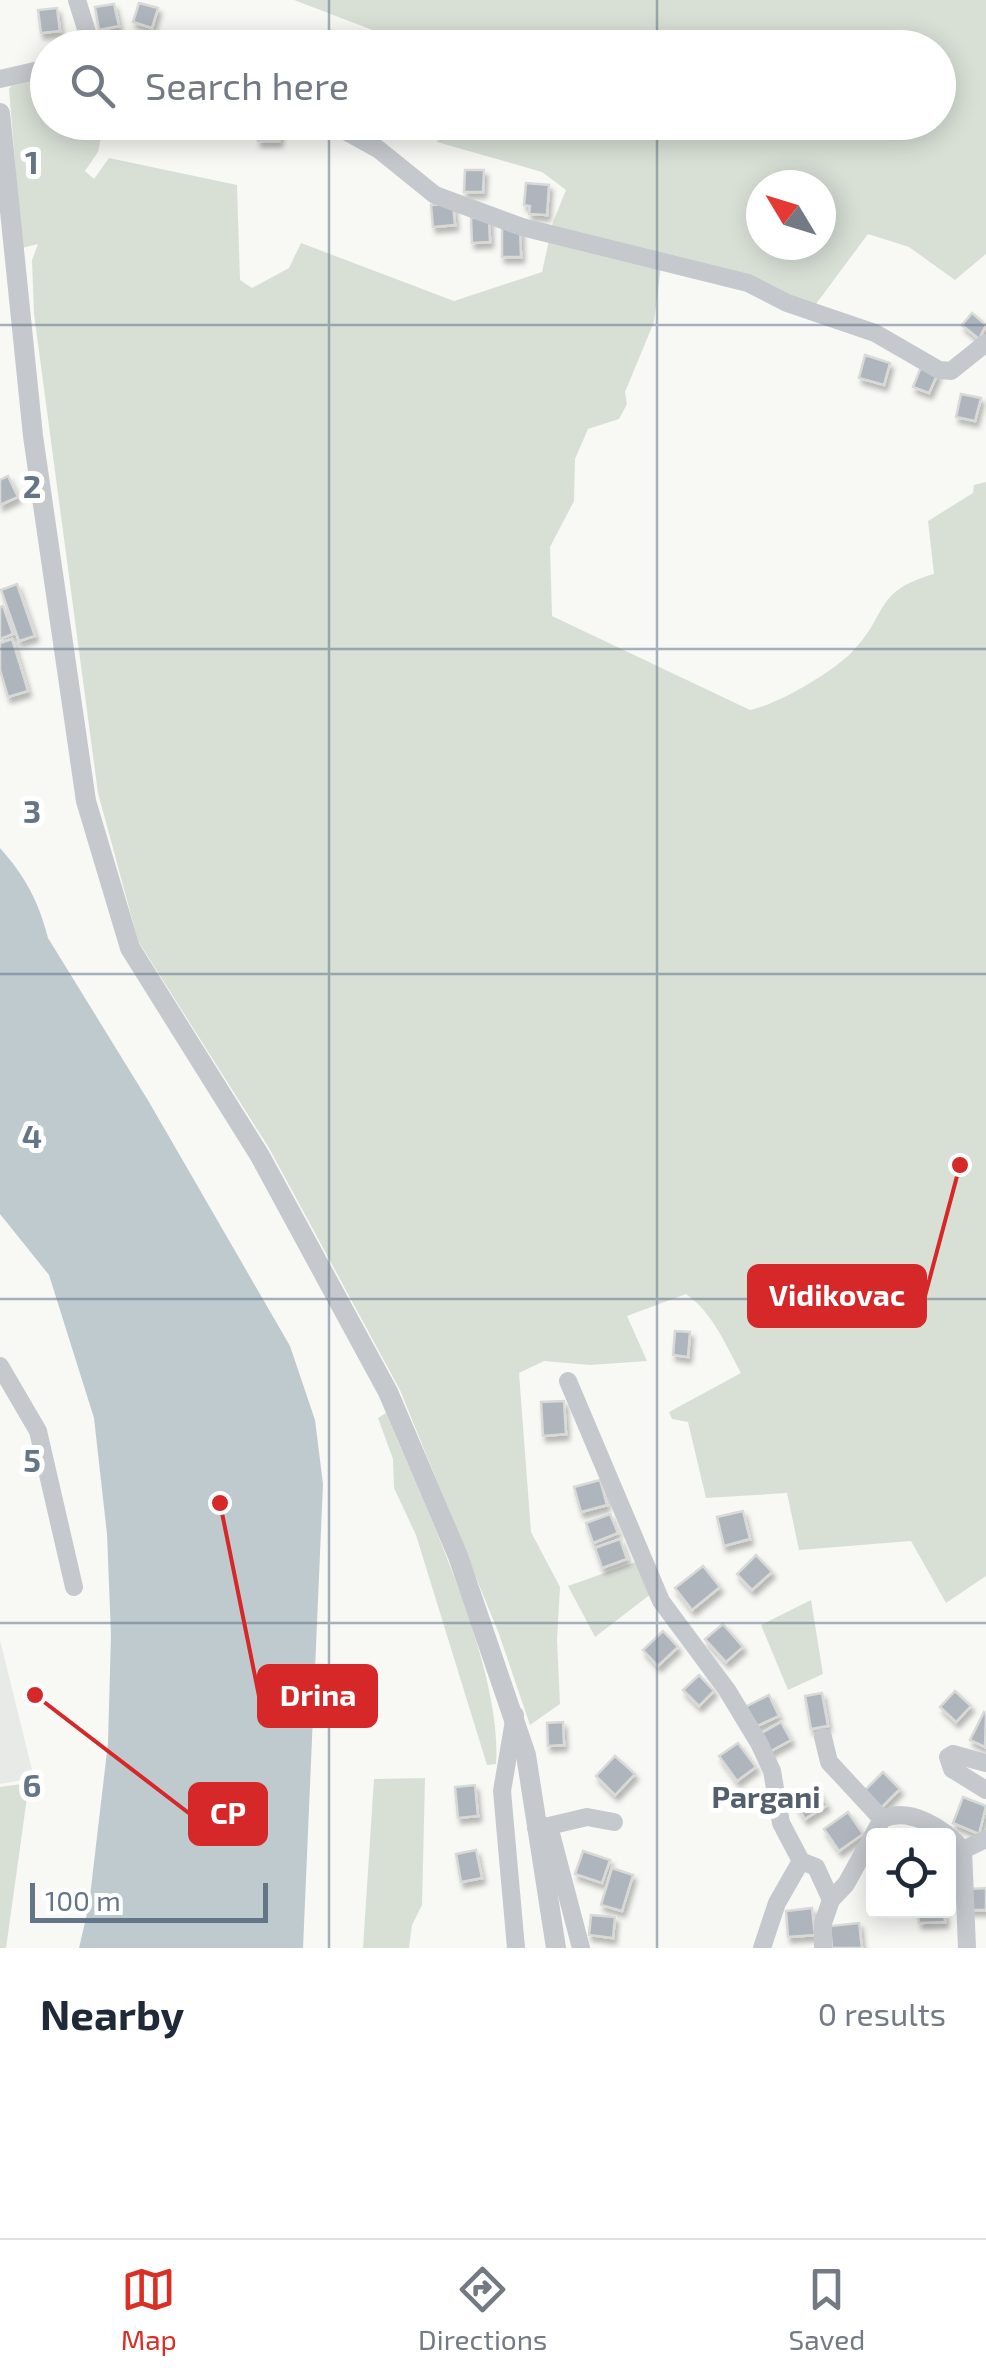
<!DOCTYPE html>
<style>
body{margin:0;font-family:"Exo 2",sans-serif;background:#f2f2f3;color:#1f2937}
.controls{position:absolute;right:30px;bottom:30px;display:grid;overflow:hidden;border-radius:10px;box-shadow:0 5px 25px #0003}
.controls button{width:90px;height:90px;display:grid;place-items:center;padding:0;border:0;border-bottom:2px solid #e0e1e3;background:#fff;color:#1f2937;font:50px sans-serif}
.compass{position:absolute;left:746px;top:170px;width:90px;height:90px;border-radius:50%;background:#fff;box-shadow:0 5px 25px #0003;rotate:308deg}
.scale{position:absolute;left:30px;bottom:25px;width:238px;box-sizing:border-box;padding-left:10px;border:5px solid #657588;border-top:0;font-size:28px;line-height:35px;white-space:nowrap;color:#657588;-webkit-text-stroke:8px #fff;paint-order:stroke}
.list{margin:0;padding:0;list-style:none}
h2{display:flex;justify-content:space-between;align-items:center;height:130px;margin:0;padding:0 40px;font-size:42px}
h2 small{font-size:32px;font-weight:400;color:#747a83}
.icon{flex:none;width:55px;height:55px;fill:none;stroke:currentColor;stroke-width:2;stroke-linecap:round;stroke-linejoin:round}
.map{position:relative;flex:none;width:986px;height:1948px;overflow:hidden}
.search{position:absolute;background:#fff;box-shadow:0 5px 25px #0003;left:30px;right:30px;top:30px;height:110px;display:flex;align-items:center;gap:25px;box-sizing:border-box;padding:0 35px;border-radius:55px;color:#747a83;font-size:38px}
.sheet{height:290px;background:#fff}
nav{display:flex;justify-content:space-around;align-items:center;box-sizing:border-box;height:140px;border-top:2px solid #e0e1e3;background:#fff;font-size:28px;color:#747a83}
nav a{display:grid;justify-items:center;gap:5px}
nav .on{color:#d93025}
.map>svg:first-child{display:block}
</style>
<div class="map">
<svg width="986" height="1948" viewBox="0 0 986 1948">
<defs>
<filter id="shadow"><feDropShadow dx="3" dy="5.5" stdDeviation="2.5" flood-color="#0004"/></filter>
</defs>
<rect width="100%" height="100%" fill="#f8f8f5"/>
<path fill="#e8eae8" d="M 0,1640 L 34,1778 L 0,1784 Z"/>
<g fill="#d8e0d6" fill-rule="evenodd">
<path d="M 294,0 L 986,0 L 986,254 L 955,280 L 909,247 L 868,234 L 807,316 L 768,298 L 661,265 L 654,322 L 625,392 L 627,404 L 619,419 L 588,429 L 575,459 L 574,501 L 550,547 L 552,616 L 750,710 C 778,704 830,674 852,652 C 889,614 873,591 934,574 L 928,521 L 973,493 L 974,485 L 986,482 L 986,1576 L 946,1603 L 911,1541 L 799,1550 L 787,1493 L 706,1498 L 688,1422 L 672,1419 L 669,1412 L 741,1373 C 725,1344 713,1313 686,1294 L 627,1316 L 647,1361 L 590,1365 L 544,1361 L 519,1373 L 531,1532 L 560,1587 L 557,1640 L 560,1704 L 530,1725 L 499,1634 L 400,1390 L 269,1148 L 138,941 L 98,793 L 34,314 L 32,260 L 38,244 L 22,248 L 9,89 L 16,80 L 47,75 L 48,122 L 104,123 L 98,152 L 85,171 L 94,179 L 109,158 L 237,185 L 240,280 L 252,288 L 289,268 L 301,243 L 454,301 L 542,272 L 553,222 L 566,190 L 542,172 L 437,142 L 443,123 L 938,122 L 938,48 L 417,47 ZM 761,185 L 821,185 L 821,245 L 761,245 Z"/>
<path d="M 386,1413 C 424,1505 503,1667 496,1764 L 487,1765 L 416,1535 L 394,1488 L 393,1459 L 378,1418 Z"/>
<path d="M 647,1558 L 660,1587 L 595,1637 L 568,1586 Z"/>
<path d="M 811,1600 L 823,1674 L 788,1690 L 761,1625 Z"/>
<path d="M 425,1778 L 422,1905 L 412,1925 L 409,1948 L 363,1948 L 374,1779 Z"/>
<path d="M 29,1783 L 6,1948 L 0,1948 L 0,1787 Z"/>
</g>
<path fill="#bfcacf" d="M 0,848 C 25,876 39,902 48,938 L 149,1102 L 290,1346 L 315,1420 L 323,1484 L 303,1948 L 79,1948 L 89,1905 L 108,1743 L 111,1635 L 107,1534 L 94,1418 L 49,1275 L 0,1214 Z"/>
<g fill="#aeb5bc" stroke="#d9dad7" stroke-width="2.5" filter="url(#shadow)">
<path d="M 139,3 L 158,8 L 152,28 L 133,22 Z"/>
<path d="M 114,4 L 119,26 L 99,30 L 95,7 Z"/>
<path d="M 57,8 L 60,31 L 41,33 L 38,10 Z"/>
<path d="M 259,122 L 280,122 L 279,141 L 258,141 Z"/>
<path d="M 465,170 L 484,170 L 483,192 L 464,192 Z"/>
<path d="M 526,183 L 549,185 L 547,215 L 529,214 L 530,206 L 524,205 Z"/>
<path d="M 453,204 L 455,225 L 433,227 L 431,205 Z"/>
<path d="M 489,217 L 490,242 L 472,243 L 471,218 Z"/>
<path d="M 502,227 L 520,227 L 521,257 L 502,257 Z"/>
<path d="M 972,313 L 986,325 L 979,339 L 962,325 Z"/>
<path d="M 865,355 L 890,363 L 884,385 L 859,378 Z"/>
<path d="M 921,367 L 938,373 L 929,393 L 913,387 Z"/>
<path d="M 961,394 L 981,398 L 975,421 L 956,417 Z"/>
<path d="M 8,476 L 18,497 L 0,505 L 0,480 Z"/>
<path d="M 17,584 L 35,636 L 19,641 L 1,590 Z"/>
<path d="M 3,606 L 13,634 L 0,639 L 0,607 Z"/>
<path d="M 12,639 L 28,691 L 8,697 L 0,670 L 0,643 Z"/>
<path d="M 675,1331 L 690,1332 L 688,1357 L 673,1355 Z"/>
<path d="M 564,1401 L 566,1434 L 543,1436 L 541,1402 Z"/>
<path d="M 600,1480 L 607,1505 L 581,1512 L 574,1487 Z"/>
<path d="M 743,1511 L 750,1539 L 724,1546 L 717,1517 Z"/>
<path d="M 610,1514 L 618,1533 L 593,1543 L 586,1523 Z"/>
<path d="M 620,1539 L 627,1559 L 602,1568 L 595,1548 Z"/>
<path d="M 756,1555 L 772,1572 L 752,1590 L 737,1574 Z"/>
<path d="M 703,1566 L 720,1587 L 692,1610 L 675,1588 Z"/>
<path d="M 723,1624 L 743,1647 L 726,1662 L 705,1639 Z"/>
<path d="M 663,1631 L 678,1647 L 658,1666 L 643,1650 Z"/>
<path d="M 699,1675 L 714,1691 L 699,1706 L 683,1690 Z"/>
<path d="M 955,1691 L 971,1706 L 956,1722 L 940,1707 Z"/>
<path d="M 822,1693 L 828,1726 L 811,1729 L 805,1696 Z"/>
<path d="M 769,1695 L 779,1716 L 755,1727 L 745,1707 Z"/>
<path d="M 984,1712 L 986,1714 L 985,1747 L 970,1740 Z"/>
<path d="M 563,1722 L 564,1745 L 548,1746 L 547,1723 Z"/>
<path d="M 781,1722 L 791,1740 L 769,1752 L 760,1734 Z"/>
<path d="M 738,1743 L 756,1767 L 737,1781 L 719,1756 Z"/>
<path d="M 615,1756 L 635,1774 L 615,1795 L 596,1776 Z"/>
<path d="M 883,1772 L 900,1789 L 879,1810 L 862,1793 Z"/>
<path d="M 475,1785 L 478,1816 L 458,1818 L 455,1787 Z"/>
<path d="M 815,1786 L 827,1805 L 805,1819 L 793,1800 Z"/>
<path d="M 963,1797 L 986,1806 L 979,1834 L 953,1823 Z"/>
<path d="M 848,1812 L 863,1834 L 839,1851 L 824,1829 Z"/>
<path d="M 476,1850 L 482,1878 L 461,1882 L 456,1854 Z"/>
<path d="M 583,1851 L 610,1860 L 602,1883 L 575,1874 Z"/>
<path d="M 612,1868 L 633,1875 L 622,1911 L 601,1905 Z"/>
<path d="M 986,1888 L 986,1910 L 970,1910 L 970,1889 Z"/>
<path d="M 812,1908 L 815,1935 L 788,1937 L 786,1911 Z"/>
<path d="M 918,1910 L 944,1910 L 945,1922 L 919,1923 Z"/>
<path d="M 591,1915 L 615,1917 L 613,1938 L 589,1935 Z"/>
<path d="M 859,1923 L 862,1948 L 832,1948 L 830,1926 Z"/>
</g>
<g fill="none" stroke-linecap="round" stroke-linejoin="round">
<g stroke="#c5c8cd" stroke-width="18">
<path d="M 77,0 L 92,48"/>
<path d="M 0,79 L 48,68"/>
<path d="M 329,122 L 378,149 L 435,195 L 522,227 L 748,283 L 787,303 L 875,333 L 939,370 L 951,371 L 986,343"/>
<path d="M 0,1366 L 38,1431 L 74,1587"/>
<path d="M 568,1381 L 661,1601 L 727,1690 L 759,1743 L 772,1771 L 781,1823 L 801,1861"/>
<path d="M 515,1715 L 502,1791 L 516,1948"/>
<path d="M 823,1737 L 829,1762 L 882,1819"/>
<path d="M 986,1763 L 953,1754 L 948,1757 L 952,1769 L 986,1790"/>
<path d="M 549,1826 L 587,1817 L 614,1822"/>
<path d="M 536,1828 L 549,1826 L 581,1948"/>
<path d="M 963,1850 L 967,1948"/>
<path d="M 762,1948 L 777,1903 L 801,1861 L 816,1867 L 831,1900"/>
<path d="M 823,1948 L 823,1923 L 831,1900 L 846,1884 L 882,1819 C 910,1806 945,1829 963,1850 L 986,1839"/>
</g>
<path stroke="#c5c8cd" stroke-width="20" d="M 0,113 L 33,436 L 86,801 L 130,948 L 260,1156 L 388,1392 L 458,1556 L 526,1755 L 556,1948"/>
</g>
<path fill="none" stroke="#657588" stroke-width="2.5" stroke-opacity="0.55" d="M 329,0 L 329,48M 657,0 L 657,48M 329,122 L 329,1948M 657,122 L 657,1948M 0,325 L 986,325M 0,649 L 986,649M 0,974 L 986,974M 0,1299 L 986,1299M 0,1623 L 986,1623"/>
<g text-anchor="middle" dominant-baseline="central" stroke-width="10" stroke-linejoin="round" paint-order="stroke">
<g font-size="30" font-weight="bold" fill="#535f6c" stroke="#fff">
<text x="766" y="1796">Pargani</text>
</g>
</g>
<g font-size="32" text-anchor="middle" font-weight="bold" fill="#657588" stroke="#fff" stroke-width="10" stroke-linejoin="round" paint-order="stroke">
<text x="32" y="174">1</text>
<text x="32" y="498">2</text>
<text x="32" y="823">3</text>
<text x="32" y="1148">4</text>
<text x="32" y="1472">5</text>
<text x="32" y="1797">6</text>
</g>
<path fill="none" stroke="#d62828" stroke-width="4" d="M960 1165L925 1296M220 1503L259 1696M35 1695L190 1814"/>
<g fill="#d62828" stroke="#fff" stroke-width="4">
<circle cx="960" cy="1165" r="10"/>
<circle cx="220" cy="1503" r="10"/>
<circle cx="35" cy="1695" r="10"/>
</g>
<g fill="#d62828" stroke="#d62828" stroke-width="4">
<rect x="749" y="1266" width="176" height="60" rx="10"/>
<rect x="259" y="1666" width="117" height="60" rx="10"/>
<rect x="190" y="1784" width="76" height="60" rx="10"/>
</g>
<g font-size="30" text-anchor="middle" font-weight="bold" fill="#fff">
<text x="837" y="1306">Vidikovac</text>
<text x="318" y="1706">Drina</text>
<text x="228" y="1824">CP</text>
</g>
</svg>
<div class="controls">
<button><svg class="icon" aria-label="locate" viewBox="0 0 24 24"><circle cx="12" cy="12" r="6"/><path d="M12 2v4M12 18v4M2 12h4M18 12h4"/></svg></button>
</div>
<svg class="compass" viewBox="-18 -18 36 36"><path d="M0-13l5 13h-10z" fill="#e53935"/><path d="M0 13l5-13h-10z" fill="#747a83"/></svg>
<div class="scale">100 m</div>
<div class="search"><svg class="icon" aria-label="search" viewBox="0 0 24 24"><circle cx="10" cy="10" r="6"/><path d="M15 15l6 6"/></svg>Search here</div>
</div>
<section class="sheet">
<h2>Nearby<small>0 results</small></h2>
<ul class="list">
</ul>
</section>
<nav>
<a class="on"><svg class="icon" aria-label="map" viewBox="0 0 24 24"><path d="M3 6l6-2 6 2 6-2v14l-6 2-6-2-6 2zM9 4v14M15 6v14"/></svg>Map</a>
<a><svg class="icon" aria-label="directions" viewBox="0 0 24 24"><path d="M12 3l9 9-9 9-9-9zM9 14v-3h6M13 9l2 2-2 2"/></svg>Directions</a>
<a><svg class="icon" aria-label="saved" viewBox="0 0 24 24"><path d="M7 4h10v16l-5-4-5 4z"/></svg>Saved</a>
</nav>
